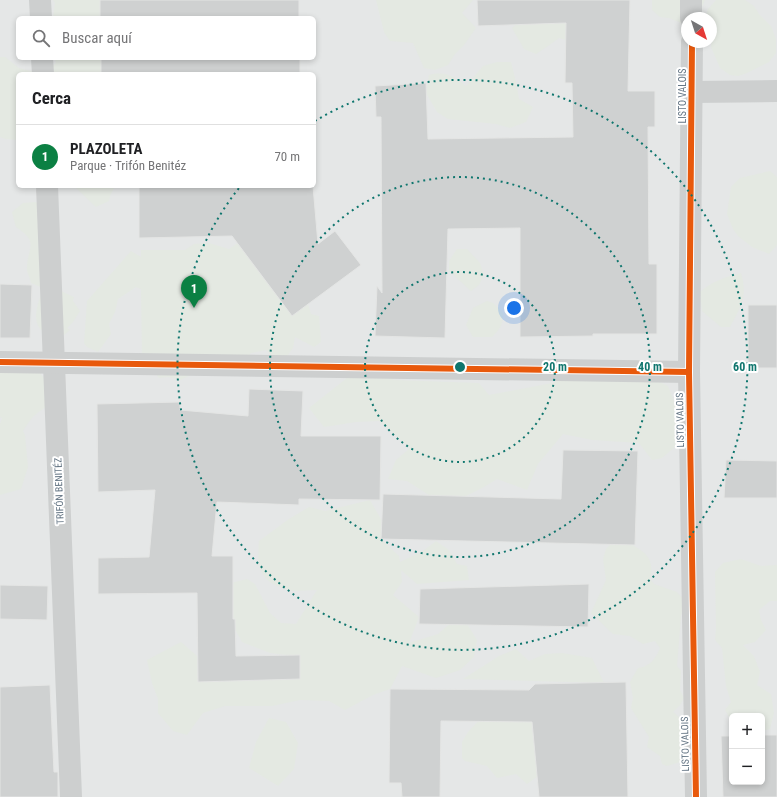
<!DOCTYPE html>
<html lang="es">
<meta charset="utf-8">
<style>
body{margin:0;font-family:"Roboto Condensed",sans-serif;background:#f6f6f6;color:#202124}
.controls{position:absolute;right:12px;bottom:12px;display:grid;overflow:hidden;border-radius:6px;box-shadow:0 2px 6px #0003}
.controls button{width:36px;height:36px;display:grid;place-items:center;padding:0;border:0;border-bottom:1px solid #e0e0e0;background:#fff;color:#202124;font:20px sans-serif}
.compass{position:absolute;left:681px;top:12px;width:36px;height:36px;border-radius:50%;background:#fff;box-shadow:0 2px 6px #0003;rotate:141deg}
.you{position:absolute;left:514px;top:308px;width:14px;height:14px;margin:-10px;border:3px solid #fff;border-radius:50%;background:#1a73e8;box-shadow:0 0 0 6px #1a73e833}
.badge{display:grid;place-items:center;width:26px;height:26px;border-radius:50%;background:#0b8043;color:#fff;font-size:13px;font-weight:700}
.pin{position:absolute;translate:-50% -33px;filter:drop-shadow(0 1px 2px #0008)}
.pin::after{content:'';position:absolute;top:21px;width:14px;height:12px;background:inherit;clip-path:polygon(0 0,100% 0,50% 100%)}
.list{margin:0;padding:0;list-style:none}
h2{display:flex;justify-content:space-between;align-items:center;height:52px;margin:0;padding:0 16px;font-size:17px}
h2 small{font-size:13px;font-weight:400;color:#757577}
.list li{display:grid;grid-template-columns:26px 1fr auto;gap:12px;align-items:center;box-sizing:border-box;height:64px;padding:0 16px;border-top:1px solid #e0e0e0}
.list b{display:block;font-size:15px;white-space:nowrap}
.list p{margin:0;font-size:13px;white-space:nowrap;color:#757577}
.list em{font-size:13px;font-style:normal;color:#757577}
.icon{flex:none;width:22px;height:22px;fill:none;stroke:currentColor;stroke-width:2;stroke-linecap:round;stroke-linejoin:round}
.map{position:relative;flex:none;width:777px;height:797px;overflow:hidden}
.search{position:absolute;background:#fff;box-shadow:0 2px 6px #0003;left:16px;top:16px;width:300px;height:44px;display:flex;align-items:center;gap:10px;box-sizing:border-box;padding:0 14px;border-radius:6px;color:#757577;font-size:15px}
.panel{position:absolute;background:#fff;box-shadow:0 2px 6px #0003;left:16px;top:72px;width:300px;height:116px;border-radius:6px}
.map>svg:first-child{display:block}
</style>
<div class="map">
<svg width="777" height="797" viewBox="0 0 777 797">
<rect width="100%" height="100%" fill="#f5f6f4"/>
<path fill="#e5e7e7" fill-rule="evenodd" d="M 0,0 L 777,0 L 777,797 L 0,797 ZM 18,18 L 314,18 L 314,58 L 18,58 ZM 687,18 L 711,18 L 711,42 L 687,42 ZM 18,74 L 314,74 L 314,186 L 18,186 ZM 732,716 L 762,716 L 762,782 L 732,782 Z"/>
<g fill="#e4e9e2">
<path d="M 53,0 L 112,0 L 113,18 L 53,18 L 55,3 Z"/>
<path d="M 376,0 L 473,0 L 462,13 L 476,28 L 464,45 L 455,54 L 448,65 L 435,70 L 424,68 L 413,43 L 390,41 L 384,32 Z"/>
<path d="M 652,0 L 705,0 L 698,16 L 684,24 L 669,18 L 660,17 L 652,10 Z"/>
<path d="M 716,0 L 745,0 L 754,6 L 759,14 L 771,26 L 776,39 L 776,53 L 769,62 L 747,73 L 738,76 L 730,75 L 720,68 L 711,47 L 713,27 L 711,25 L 711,18 L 705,18 L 708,9 Z"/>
<path d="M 564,6 L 570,41 L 559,38 L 548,46 L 536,54 L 524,49 L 512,28 L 528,14 Z"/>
<path d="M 0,57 L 5,57 L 19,68 L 42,74 L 18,74 L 18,140 L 6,139 L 0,137 Z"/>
<path d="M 55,58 L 108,58 L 109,74 L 43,74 L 56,63 Z"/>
<path d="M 497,62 L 511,62 L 516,82 L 519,99 L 533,107 L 526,122 L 510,128 L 496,124 L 448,119 L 437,112 L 426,93 L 429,75 C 446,71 453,76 466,86 L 483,66 Z"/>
<path d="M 770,171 L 777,177 L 777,245 L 769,254 L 752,247 L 738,236 L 733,229 L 727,214 L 731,187 L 740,178 Z"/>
<path d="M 74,186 L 115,186 L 110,196 L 109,201 L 96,207 Z"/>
<path d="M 36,202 L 55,218 L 43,288 L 31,283 C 30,279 28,274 27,271 C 26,248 41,243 16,227 L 12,212 L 23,203 Z"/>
<path d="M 242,240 L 305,294 L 311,314 L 319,316 L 321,342 L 314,347 L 295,337 L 293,348 L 285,359 L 272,356 L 266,350 L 251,353 L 245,359 L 191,375 L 180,380 L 168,377 L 159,378 L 142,358 L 141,289 L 136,287 L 118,299 L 115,312 L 109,324 L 111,334 L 98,352 L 87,347 L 84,343 L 87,301 L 131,251 L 141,257 L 141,250 L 185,250 L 194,244 L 209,243 L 229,249 Z"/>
<path d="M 457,249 L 467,249 L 480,263 L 484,275 L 479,285 L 471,291 L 449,271 L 449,261 Z"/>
<path d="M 741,273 C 748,296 741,307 730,327 L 721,327 L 702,311 L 700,292 C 712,281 726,277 741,273 Z"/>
<path d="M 61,291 L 74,297 L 73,301 L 80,311 L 73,322 L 67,328 L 70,330 L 59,339 C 54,337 48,335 44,332 C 31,324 37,304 42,293 Z"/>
<path d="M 487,301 L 493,303 L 503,313 C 503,325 500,329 492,337 L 473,337 L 466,325 L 473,308 Z"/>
<path d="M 0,357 L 33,362 L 42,376 L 52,384 L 56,403 C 37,411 34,414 23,431 L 25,435 L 28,467 L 21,489 L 0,495 L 0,424 L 2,418 L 0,417 Z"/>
<path d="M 371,359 L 394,380 L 479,383 L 489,395 L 552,383 L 614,360 L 668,386 L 681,420 L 675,447 L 662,458 L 652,460 L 639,443 L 593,440 L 563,434 L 538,464 L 527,490 L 497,479 L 484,487 L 446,506 L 407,481 L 388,479 L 396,460 L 410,448 L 379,421 L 356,422 L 324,427 L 309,408 Z"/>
<path d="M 370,500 L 382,521 L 381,539 L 399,556 L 400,562 L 423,551 L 436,541 L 449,550 L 457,564 L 467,566 L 469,580 L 417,584 L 401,570 L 402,582 L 393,595 L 419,617 L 409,643 L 438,634 L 461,614 L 477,640 L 474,657 L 460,670 L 436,678 L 402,666 L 390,689 L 373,695 L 345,710 L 329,701 L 300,700 L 272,706 L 225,706 L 203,713 L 187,735 L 173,731 L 158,713 L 158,699 L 152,683 L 147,660 L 181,642 L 211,668 L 285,668 L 286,655 L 270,653 L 242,642 L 236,631 L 219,619 L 219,586 L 247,579 L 255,584 L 270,613 L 281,623 L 296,624 L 317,590 C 309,590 302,591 295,591 C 291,591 287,589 283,588 C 258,581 257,563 259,541 L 289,519 L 309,507 L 325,511 Z"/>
<path d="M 631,544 C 646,553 655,559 650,579 L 654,584 L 677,592 L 685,601 L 681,616 L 677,666 L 681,671 L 680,690 L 684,698 L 680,705 L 673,712 L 680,718 L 682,744 L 680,762 L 667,766 L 662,764 L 660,756 L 647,747 L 649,737 L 631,708 L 633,698 L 630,682 L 638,668 C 650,667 656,658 660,648 L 655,641 L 643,644 L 630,636 L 613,634 L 591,613 L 606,580 L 603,559 L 606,549 L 610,545 Z"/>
<path d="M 741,559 L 761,566 L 777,565 L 777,601 L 770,601 L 759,610 L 761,620 L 766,630 L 755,642 L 743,645 L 754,656 L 760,672 L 757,685 L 771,694 L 774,713 L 770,729 L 762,731 L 762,716 L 732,716 L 732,722 L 725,710 L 731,702 L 726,686 L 722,648 L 715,640 L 716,628 L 715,572 L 723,563 Z"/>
<path d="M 516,649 L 529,661 L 545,654 L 562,653 L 592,658 L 604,683 L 463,679 L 499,656 Z"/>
<path d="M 484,715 L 532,722 L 537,732 L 541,774 L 527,784 L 516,774 L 497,778 L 487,766 L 465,761 L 462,758 L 462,742 L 468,732 Z"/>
<path d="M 269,718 L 286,722 L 298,743 L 294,769 L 278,786 L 249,768 L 256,742 Z"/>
</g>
<g fill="#cfd1d1" stroke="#e4e5e4">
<rect x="100" y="0" width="199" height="18"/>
<path d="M 477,0 L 630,0 L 628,91 L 655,91 L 655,127 L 648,127 L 649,264 L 657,264 L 657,334 L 593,334 L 593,336 L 520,337 L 520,228 L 448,229 L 445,338 L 375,336 L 377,286 L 382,293 L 381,117 L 376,117 L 375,86 L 426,83 L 428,139 L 573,137 L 572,83 L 565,83 L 566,23 L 478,26 Z"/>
<rect x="101" y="58" width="199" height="16"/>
<path d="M 139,186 L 313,186 L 318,244 L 335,231 L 361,265 L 292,316 L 232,236 L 139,238 Z"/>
<path d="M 0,284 L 32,285 L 30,338 L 0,338 Z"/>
<rect x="748" y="305" width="29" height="63"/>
<path d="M 249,389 L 303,391 L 301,436 L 381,436 L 380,500 L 299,499 L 299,505 L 217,502 L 212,556 L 233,556 L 233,619 L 235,619 L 236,656 L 300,655 L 300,679 L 198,682 L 197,593 L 98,594 L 98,558 L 149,557 L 155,490 L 98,492 L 97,404 L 180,402 L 180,410 L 248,416 Z"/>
<path d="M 563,450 L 638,451 L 635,545 L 381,539 L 383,494 L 561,499 Z"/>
<path d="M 726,460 L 777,461 L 777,498 L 724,498 Z"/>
<path d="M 589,584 L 588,627 L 419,624 L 420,589 Z"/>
<path d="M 0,585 L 48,586 L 47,620 L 0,619 Z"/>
<path d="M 626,682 L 628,797 L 539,797 L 532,722 L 441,721 L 440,797 L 402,797 L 401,783 L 389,783 L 390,689 L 529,690 L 535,684 Z"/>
<path d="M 50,685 L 54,772 L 58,772 L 58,797 L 0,797 L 0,687 Z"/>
<path d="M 762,735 L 777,735 L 777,797 L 723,797 L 721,736 L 732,736 L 732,782 L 762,782 Z"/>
</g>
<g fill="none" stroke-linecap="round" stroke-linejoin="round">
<g stroke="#cdcfcf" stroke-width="22">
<path d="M 40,0 L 41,18"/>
<path d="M 691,0 L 691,18"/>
<path d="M 692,42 L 689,372 L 696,797"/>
<path d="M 42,58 L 43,74"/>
<path d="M 692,92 L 777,91"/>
<path d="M 47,186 L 71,797"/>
<path d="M 0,362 L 689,372"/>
</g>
<defs>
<g id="cycleway">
<path d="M 692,42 L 689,372 L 696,797"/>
<path d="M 0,362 L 689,372"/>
</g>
</defs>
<use href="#cycleway" stroke="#fff" stroke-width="8"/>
<use href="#cycleway" stroke="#e8590c" stroke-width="6"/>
</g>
<g fill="none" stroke="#0f766e" stroke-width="2" stroke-dasharray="2 4">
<circle cx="460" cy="367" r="95"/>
<circle cx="460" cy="367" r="190"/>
<path d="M315 121A285 285 0 1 1 239 188"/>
</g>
<g text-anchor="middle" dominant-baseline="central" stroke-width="4" stroke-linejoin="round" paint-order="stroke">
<g font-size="10" fill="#657685" stroke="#fff">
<text transform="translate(682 96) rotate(-90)">LISTO VALOIS</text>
<text transform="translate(680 420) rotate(-91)">LISTO VALOIS</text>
<text transform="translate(59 491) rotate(-92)">TRIFÓN BENITÉZ</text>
<text transform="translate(685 744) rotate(-91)">LISTO VALOIS</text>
</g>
</g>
<circle cx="460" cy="367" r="6" fill="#0f766e" stroke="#fff" stroke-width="2"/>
<g font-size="12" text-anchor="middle" font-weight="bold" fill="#0f766e" stroke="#fff" stroke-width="4" stroke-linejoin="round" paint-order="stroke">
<text x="555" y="371">20 m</text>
<text x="650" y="371">40 m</text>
<text x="745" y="371">60 m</text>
</g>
</svg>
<div class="controls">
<button>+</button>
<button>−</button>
</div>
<svg class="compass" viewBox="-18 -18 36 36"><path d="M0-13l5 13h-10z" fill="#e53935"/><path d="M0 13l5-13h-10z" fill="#757577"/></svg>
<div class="you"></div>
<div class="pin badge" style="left:194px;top:308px">1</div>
<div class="search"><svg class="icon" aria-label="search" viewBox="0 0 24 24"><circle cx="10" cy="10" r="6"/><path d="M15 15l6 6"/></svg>Buscar aquí</div>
<section class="panel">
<h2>Cerca<small></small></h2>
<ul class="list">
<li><span class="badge">1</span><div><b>PLAZOLETA</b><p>Parque · Trifón Benitéz</p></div><em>70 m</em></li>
</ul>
</section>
</div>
